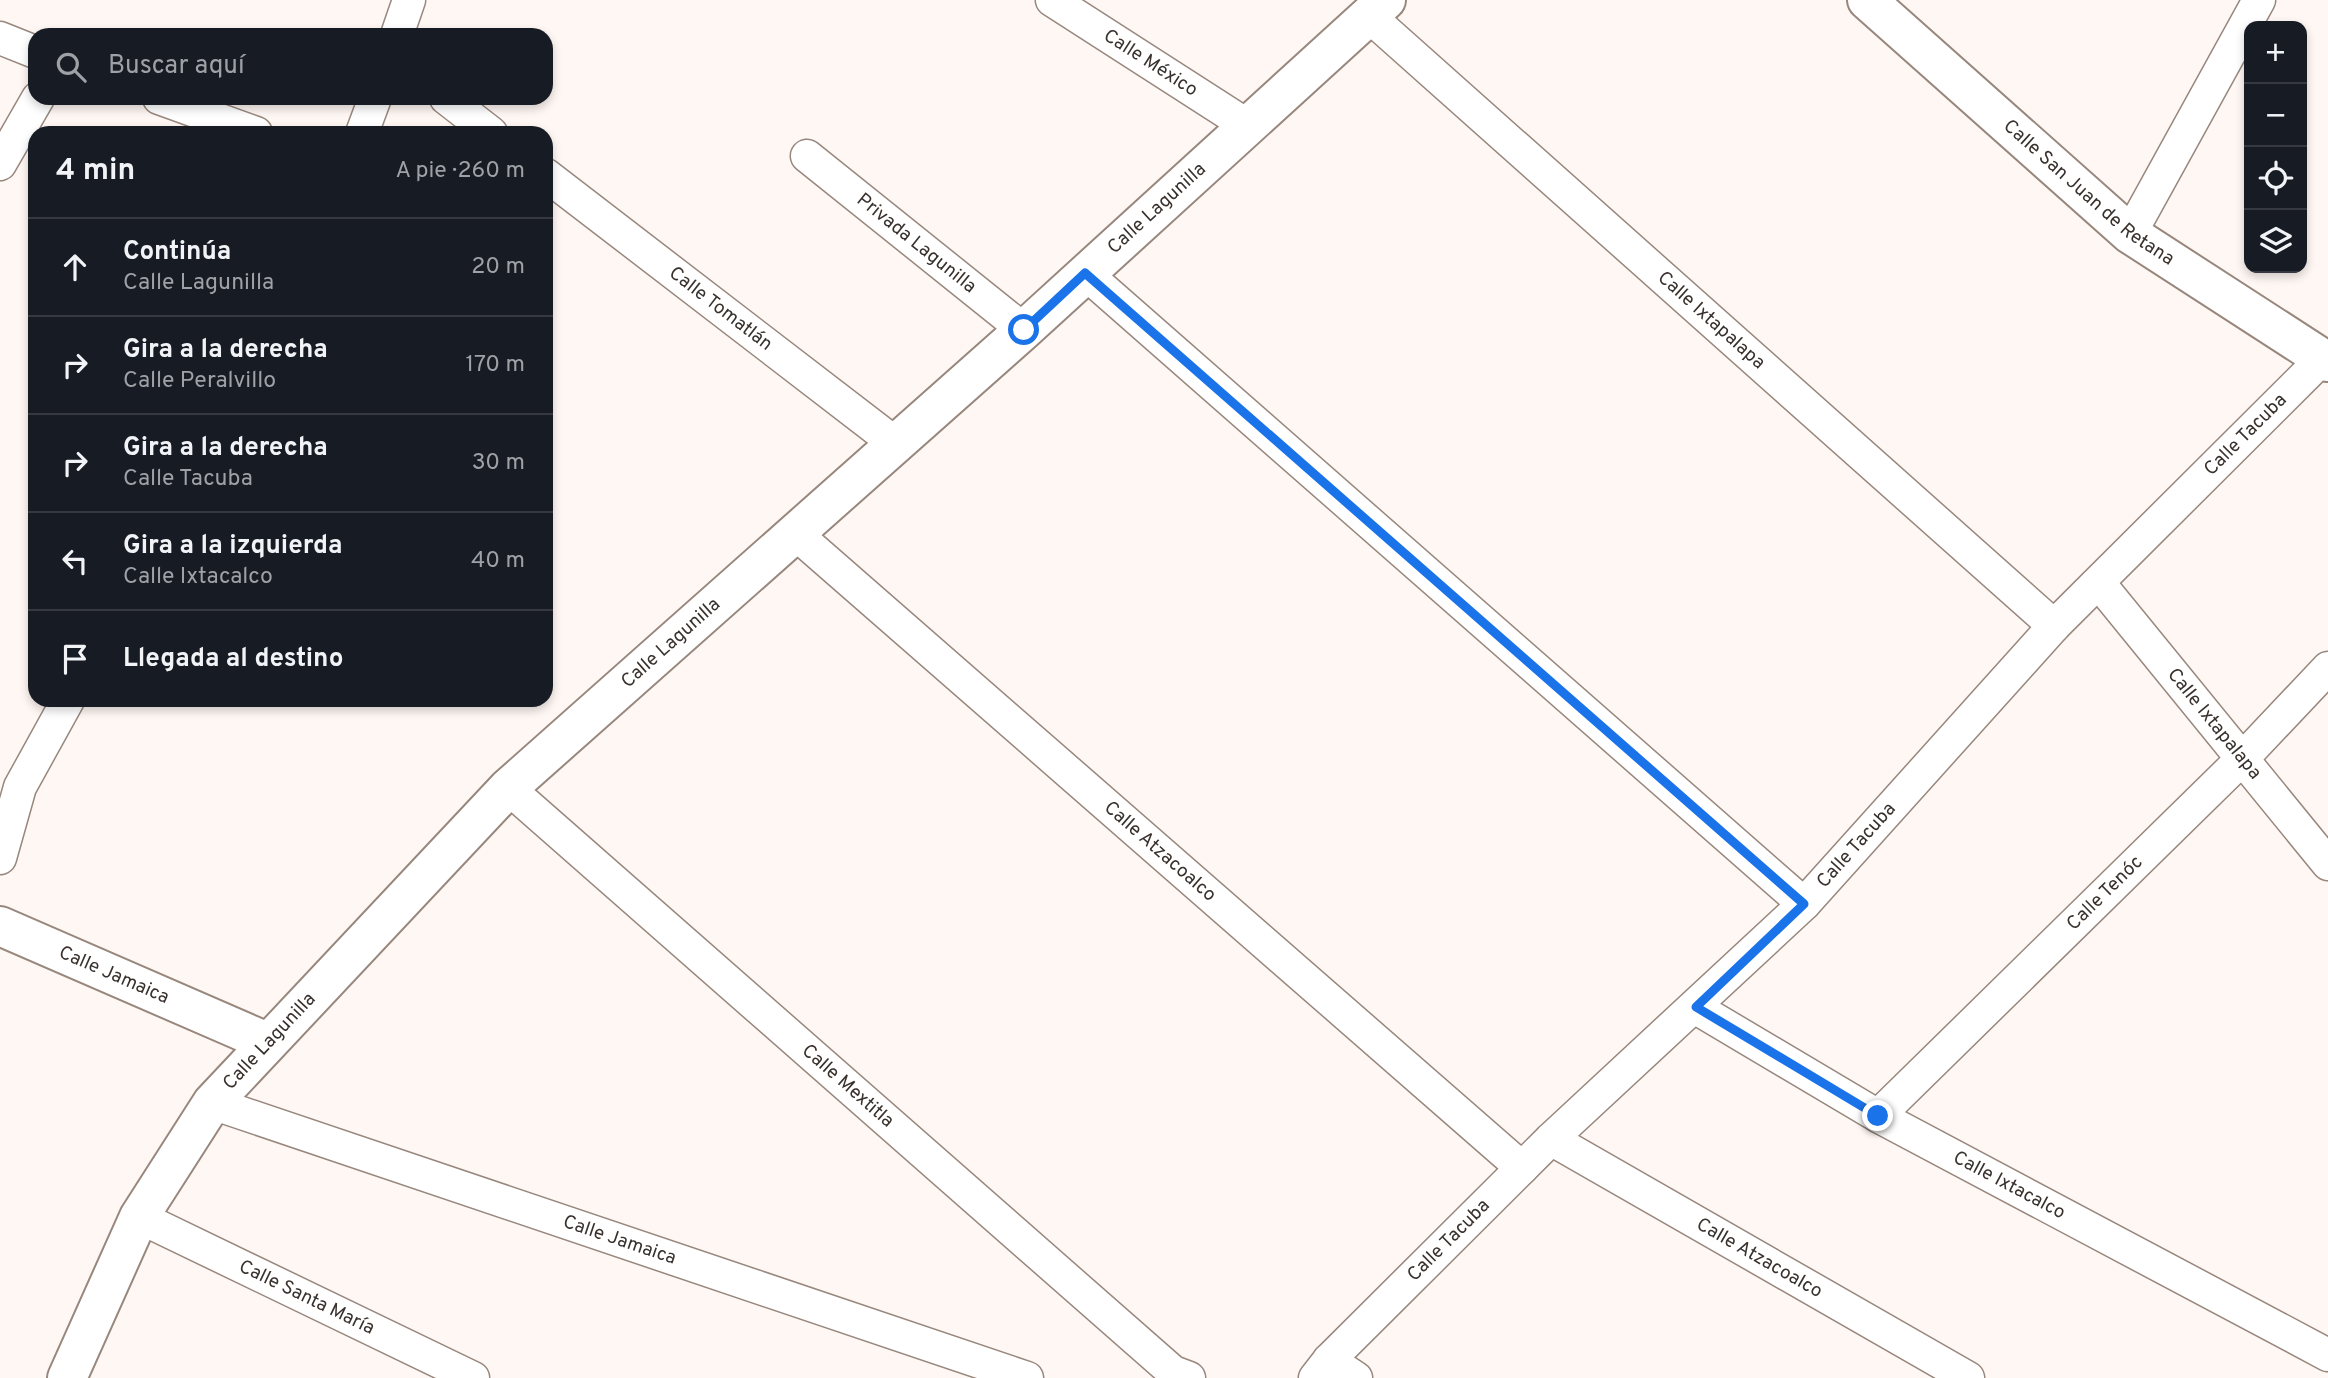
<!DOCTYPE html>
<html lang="es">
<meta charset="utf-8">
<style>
body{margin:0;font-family:Overpass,sans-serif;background:#20242c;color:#f1f3f6}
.controls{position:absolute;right:21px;top:21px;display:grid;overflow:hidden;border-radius:14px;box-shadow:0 4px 10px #0003}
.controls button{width:63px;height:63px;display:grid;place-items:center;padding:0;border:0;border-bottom:2px solid #363941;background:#171b24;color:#f1f3f6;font:35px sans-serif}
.stop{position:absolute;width:21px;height:21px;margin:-16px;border:5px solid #1a73e8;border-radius:50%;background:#fff}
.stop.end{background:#1a73e8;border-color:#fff;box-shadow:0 2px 7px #0008}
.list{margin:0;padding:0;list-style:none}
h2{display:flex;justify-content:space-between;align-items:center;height:91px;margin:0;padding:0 28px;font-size:30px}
h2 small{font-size:23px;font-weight:400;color:#9ea1a6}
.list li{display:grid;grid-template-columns:46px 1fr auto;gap:21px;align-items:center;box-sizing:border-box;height:98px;padding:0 28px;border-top:2px solid #363941}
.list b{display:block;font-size:26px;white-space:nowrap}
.list p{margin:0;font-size:23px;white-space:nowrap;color:#9ea1a6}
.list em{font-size:23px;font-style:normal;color:#9ea1a6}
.icon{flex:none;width:38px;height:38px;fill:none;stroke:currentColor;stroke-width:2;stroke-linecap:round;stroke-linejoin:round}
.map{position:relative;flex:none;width:2328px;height:1378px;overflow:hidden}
.search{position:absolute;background:#171b24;box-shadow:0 4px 10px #0003;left:28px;top:28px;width:525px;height:77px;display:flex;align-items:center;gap:18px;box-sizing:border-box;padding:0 24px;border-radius:21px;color:#9ea1a6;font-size:26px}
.panel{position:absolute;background:#171b24;box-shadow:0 4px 10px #0003;left:28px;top:126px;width:525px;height:581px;border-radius:21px}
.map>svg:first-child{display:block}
</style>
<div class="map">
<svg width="2328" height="1378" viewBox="0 0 2328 1378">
<rect width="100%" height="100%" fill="#fff7f3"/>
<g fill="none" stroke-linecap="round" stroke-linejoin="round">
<defs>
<g id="street">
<path id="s1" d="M 1052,0 L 1248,126"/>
<path id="s2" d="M 1369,16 L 2054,626"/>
<path d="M 397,35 L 409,0"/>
<path d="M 0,38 L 35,52"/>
<path d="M 159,98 L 256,133"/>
<path d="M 446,98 L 491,133"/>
<path d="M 362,133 L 375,98"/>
<path id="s3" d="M 807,156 L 1024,330"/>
<path d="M 0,164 L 38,98"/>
<path id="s4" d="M 546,175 L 896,444"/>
<path d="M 2130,234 L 2259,0"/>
<path d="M 1085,273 L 1804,904"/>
<path id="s5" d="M 796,534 L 1522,1168"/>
<path id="s6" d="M 2099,583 L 2328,864"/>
<path id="s7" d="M 508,788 L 1173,1372 L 1189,1378"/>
<path d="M 0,858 L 20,787 L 68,700"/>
<path id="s8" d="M 1696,1008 L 1878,1116 L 2328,1355"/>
<path id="s9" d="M 212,1103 L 1027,1378"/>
<path id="s10" d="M 1878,1116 L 2242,759 L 2328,668"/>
<path id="s11" d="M 1551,1139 L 1968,1378"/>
<path id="s12" d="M 139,1217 L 473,1378"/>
<path d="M 1329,1360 L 1356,1378"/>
<path id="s13" d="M 1315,1378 L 1329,1360 L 1551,1139 L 1804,904 L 2054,626 L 2322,359"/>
</g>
<g id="secondary">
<path id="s14" d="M 1867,0 L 2130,234 L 2328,362"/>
<path id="s15" d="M 0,926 L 267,1042"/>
<path id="s16" d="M 67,1378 L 139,1217 L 212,1103 L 508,788 L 1024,330 L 1386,0"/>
</g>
</defs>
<use href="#street" stroke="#98877d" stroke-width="35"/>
<use href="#secondary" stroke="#98877d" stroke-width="42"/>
<use href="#street" stroke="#fff" stroke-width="32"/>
<use href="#secondary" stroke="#fff" stroke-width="38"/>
</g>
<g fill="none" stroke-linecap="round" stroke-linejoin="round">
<path stroke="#1a73e8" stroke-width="9" d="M 1024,330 L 1085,273 L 1804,904 L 1696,1007 L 1878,1116"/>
</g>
<g text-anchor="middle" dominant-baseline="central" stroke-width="5" stroke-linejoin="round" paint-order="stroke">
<g font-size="19" fill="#38312d" stroke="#fff">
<text stroke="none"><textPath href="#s1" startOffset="117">Calle México</textPath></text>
<text stroke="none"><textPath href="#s14" startOffset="294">Calle San Juan de Retana</textPath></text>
<text stroke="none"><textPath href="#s16" startOffset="1614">Calle Lagunilla</textPath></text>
<text stroke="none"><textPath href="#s3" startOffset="140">Privada Lagunilla</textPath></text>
<text stroke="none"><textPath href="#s4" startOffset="220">Calle Tomatlán</textPath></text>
<text stroke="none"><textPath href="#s2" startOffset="458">Calle Ixtapalapa</textPath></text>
<text stroke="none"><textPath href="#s13" startOffset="1326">Calle Tacuba</textPath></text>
<text stroke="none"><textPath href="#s16" startOffset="962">Calle Lagunilla</textPath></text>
<text stroke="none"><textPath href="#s6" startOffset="182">Calle Ixtapalapa</textPath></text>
<text stroke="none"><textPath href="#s13" startOffset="760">Calle Tacuba</textPath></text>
<text stroke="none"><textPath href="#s5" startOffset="483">Calle Atzacoalco</textPath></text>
<text stroke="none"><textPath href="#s10" startOffset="318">Calle Tenóc</textPath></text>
<text stroke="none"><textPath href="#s15" startOffset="124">Calle Jamaica</textPath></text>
<text stroke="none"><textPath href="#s16" startOffset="396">Calle Lagunilla</textPath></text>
<text stroke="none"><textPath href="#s7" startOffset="452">Calle Mextitla</textPath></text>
<text stroke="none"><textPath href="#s8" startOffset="360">Calle Ixtacalco</textPath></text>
<text stroke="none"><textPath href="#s9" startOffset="430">Calle Jamaica</textPath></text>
<text stroke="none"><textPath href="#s13" startOffset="192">Calle Tacuba</textPath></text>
<text stroke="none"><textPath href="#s11" startOffset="240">Calle Atzacoalco</textPath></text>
<text stroke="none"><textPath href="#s12" startOffset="186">Calle Santa María</textPath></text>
</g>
</g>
</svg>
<div class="controls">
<button>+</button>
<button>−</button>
<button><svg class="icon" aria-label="locate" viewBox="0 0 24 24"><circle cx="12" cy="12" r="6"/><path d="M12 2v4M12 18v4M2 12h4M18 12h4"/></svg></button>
<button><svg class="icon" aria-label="layers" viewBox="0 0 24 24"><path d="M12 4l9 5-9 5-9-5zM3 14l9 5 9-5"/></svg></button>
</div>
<div class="stop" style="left:1024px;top:330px"></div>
<div class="stop end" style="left:1878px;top:1116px"></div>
<div class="search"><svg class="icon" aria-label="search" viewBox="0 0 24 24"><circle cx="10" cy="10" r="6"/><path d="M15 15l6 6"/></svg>Buscar aquí</div>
<section class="panel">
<h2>4 min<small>A pie · 260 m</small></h2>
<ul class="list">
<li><svg class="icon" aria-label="ahead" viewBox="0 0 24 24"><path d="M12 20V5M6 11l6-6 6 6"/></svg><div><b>Continúa</b><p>Calle Lagunilla</p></div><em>20 m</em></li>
<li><svg class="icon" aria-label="right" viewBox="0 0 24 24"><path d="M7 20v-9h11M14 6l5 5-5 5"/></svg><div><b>Gira a la derecha</b><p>Calle Peralvillo</p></div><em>170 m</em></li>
<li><svg class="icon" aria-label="right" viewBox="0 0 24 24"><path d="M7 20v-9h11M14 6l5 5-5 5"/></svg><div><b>Gira a la derecha</b><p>Calle Tacuba</p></div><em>30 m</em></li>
<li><svg class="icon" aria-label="left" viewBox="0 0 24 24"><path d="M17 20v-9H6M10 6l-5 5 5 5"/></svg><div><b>Gira a la izquierda</b><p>Calle Ixtacalco</p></div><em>40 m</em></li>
<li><svg class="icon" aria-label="arrive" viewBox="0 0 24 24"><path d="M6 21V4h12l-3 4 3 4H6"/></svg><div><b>Llegada al destino</b></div></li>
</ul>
</section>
</div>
